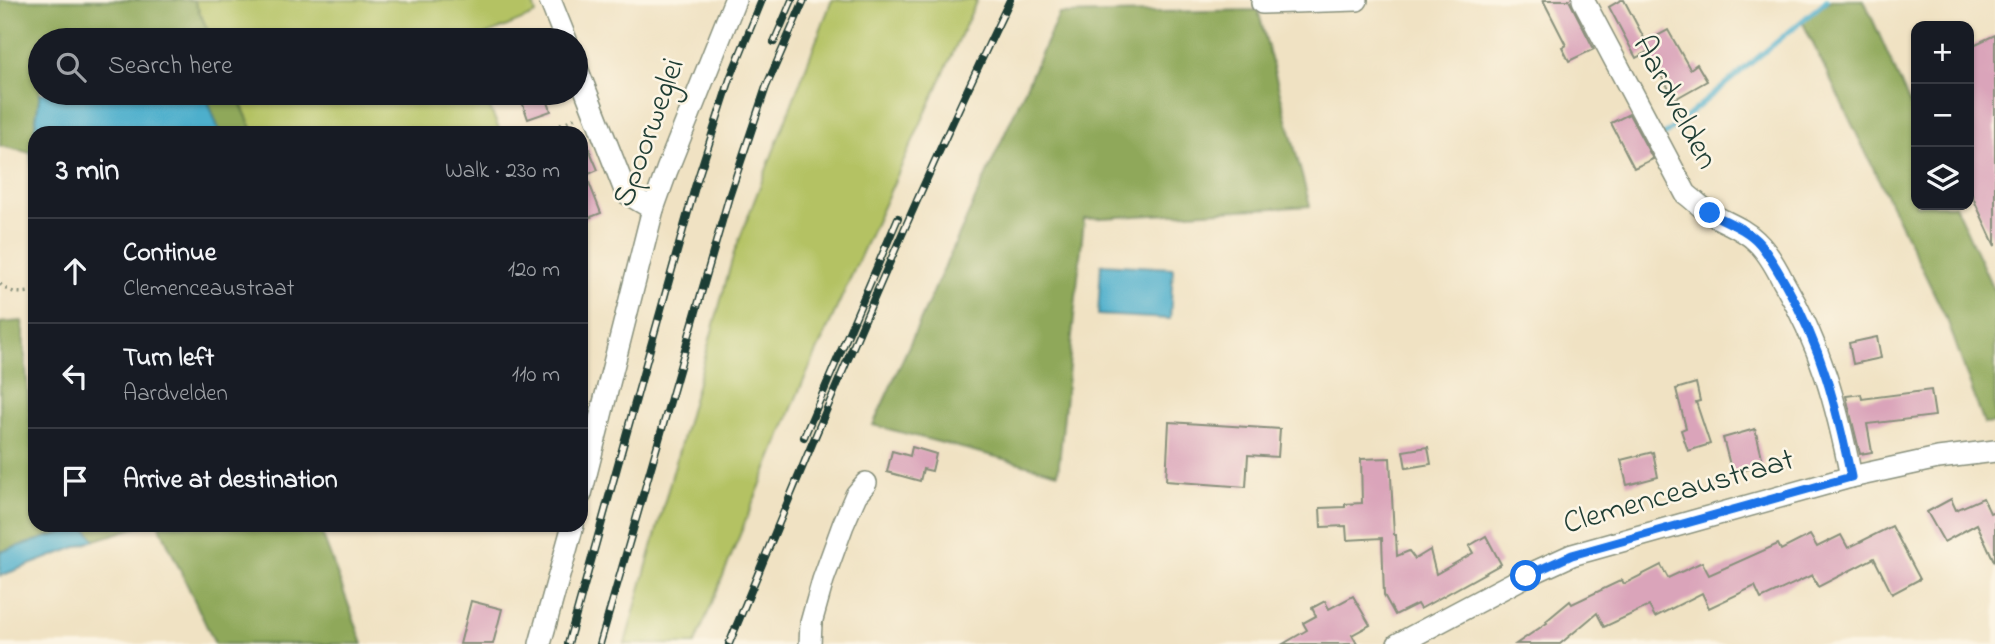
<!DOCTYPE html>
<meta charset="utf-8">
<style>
body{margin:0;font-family:"Indie Flower",sans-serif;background:#242831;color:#f1f3f6}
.controls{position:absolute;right:21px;top:21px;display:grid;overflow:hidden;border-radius:14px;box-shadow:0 2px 5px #0004}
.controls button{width:63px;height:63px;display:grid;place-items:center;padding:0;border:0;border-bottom:2px solid #363941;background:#171b24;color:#f1f3f6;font:35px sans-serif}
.stop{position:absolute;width:21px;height:21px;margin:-16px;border:5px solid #1a73e8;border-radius:50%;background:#fff}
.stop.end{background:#1a73e8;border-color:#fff;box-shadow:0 2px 7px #0008}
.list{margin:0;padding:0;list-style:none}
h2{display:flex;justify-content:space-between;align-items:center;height:91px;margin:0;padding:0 28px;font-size:30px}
h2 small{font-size:23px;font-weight:400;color:#9ea1a6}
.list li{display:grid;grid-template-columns:46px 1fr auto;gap:21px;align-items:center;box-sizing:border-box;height:105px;padding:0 28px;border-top:2px solid #363941}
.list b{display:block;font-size:26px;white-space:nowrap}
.list p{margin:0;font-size:23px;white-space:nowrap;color:#9ea1a6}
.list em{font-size:23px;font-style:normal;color:#9ea1a6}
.icon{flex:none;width:38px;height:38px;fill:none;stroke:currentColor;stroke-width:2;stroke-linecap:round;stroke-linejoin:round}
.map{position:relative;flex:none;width:1995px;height:644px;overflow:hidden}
.search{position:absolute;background:#171b24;box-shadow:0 2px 5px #0004;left:28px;top:28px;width:560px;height:77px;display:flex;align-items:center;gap:18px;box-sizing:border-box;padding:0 24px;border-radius:38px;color:#9ea1a6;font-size:26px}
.panel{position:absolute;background:#171b24;box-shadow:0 2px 5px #0004;left:28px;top:126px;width:560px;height:406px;border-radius:21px}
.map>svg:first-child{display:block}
</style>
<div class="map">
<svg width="1995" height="644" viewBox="0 0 1995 644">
<rect width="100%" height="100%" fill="#fcf5e5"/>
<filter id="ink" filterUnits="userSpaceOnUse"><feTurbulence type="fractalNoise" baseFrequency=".0143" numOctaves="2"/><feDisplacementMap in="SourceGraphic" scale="14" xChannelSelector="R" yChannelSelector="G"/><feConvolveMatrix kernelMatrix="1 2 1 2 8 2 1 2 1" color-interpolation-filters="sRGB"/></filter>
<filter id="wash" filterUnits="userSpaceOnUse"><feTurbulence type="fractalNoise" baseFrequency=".00686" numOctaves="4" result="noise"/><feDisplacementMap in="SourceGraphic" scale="28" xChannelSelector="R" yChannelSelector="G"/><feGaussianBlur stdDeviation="1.57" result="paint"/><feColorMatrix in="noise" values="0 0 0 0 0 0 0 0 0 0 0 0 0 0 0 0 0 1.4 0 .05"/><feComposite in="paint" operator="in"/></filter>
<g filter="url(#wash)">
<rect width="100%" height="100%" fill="#f0e2c3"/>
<g fill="#b4c264" stroke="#6a804c" stroke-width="2">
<path d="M 194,0 L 532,0 L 536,14 L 474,40 L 212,40 Z"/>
<path d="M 832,0 L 977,0 L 799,391 L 695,644 L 625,644 L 734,253 Z"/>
<path d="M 236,93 L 483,93 L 501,133 L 254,133 Z"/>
</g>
<g fill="#8fa85a" stroke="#577247" stroke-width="2">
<path d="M 0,0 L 194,0 L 212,40 L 185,40 L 182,32 L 143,40 L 40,40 L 40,93 L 31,153 L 0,146 L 3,35 L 0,34 Z"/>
<path d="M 1831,0 L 1864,0 L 1916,118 L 1916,205 L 1955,205 L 1995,293 L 1995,423 L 1984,424 L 1948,322 L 1802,21 Z"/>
<path d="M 1258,10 L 1310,206 L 1084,219 L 1058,473 L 873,425 L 1059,14 Z"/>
<path d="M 205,93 L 236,93 L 254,133 L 220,133 Z"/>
<path d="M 22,321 L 35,475 L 35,525 L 144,525 L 95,540 L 84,526 L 0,552 L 0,323 Z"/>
<path d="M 159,525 L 319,525 L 363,644 L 215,644 Z"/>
</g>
<g fill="#4dafcc" stroke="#367680" stroke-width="2">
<path d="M 40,93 L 205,93 L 220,133 L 35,133 L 35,194 L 31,153 Z"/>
<path d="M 1101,264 L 1173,268 L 1170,319 L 1098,315 Z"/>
<path d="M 84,526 L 95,540 L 0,576 L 0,552 Z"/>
</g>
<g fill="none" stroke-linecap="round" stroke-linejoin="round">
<path stroke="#4dafcc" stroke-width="5" d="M 1663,136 L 1827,0"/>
</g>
<g id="blocks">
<g fill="#daa4ba">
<path d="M 1543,0 L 1569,0 L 1594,49 L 1569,61 L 1562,47 L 1566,45 Z"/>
<path d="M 1621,0 L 1624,0 L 1646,42 L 1668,30 L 1690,69 L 1697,64 L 1707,81 L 1675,99 L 1647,52 L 1636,58 L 1609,7 Z"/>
<path d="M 1995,35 L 1995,246 L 1969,189 L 1969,47 Z"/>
<path d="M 519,93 L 545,93 L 551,111 L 528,119 Z"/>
<path d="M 1629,114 L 1653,159 L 1634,168 L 1611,123 Z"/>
<path d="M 581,130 L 598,170 L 586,175 L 601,213 L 581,221 Z"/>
<path d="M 1877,337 L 1881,358 L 1853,364 L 1849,343 Z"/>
<path d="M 1696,383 L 1700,401 L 1696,402 L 1710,444 L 1688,451 L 1681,430 L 1686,428 L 1676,389 Z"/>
<path d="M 1931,390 L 1935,416 L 1867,424 L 1872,452 L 1860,454 L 1846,396 L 1861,394 L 1862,399 Z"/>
<path d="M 1169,422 L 1280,429 L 1278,457 L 1248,455 L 1246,487 L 1166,481 Z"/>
<path d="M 1755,429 L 1764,465 L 1732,473 L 1723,438 Z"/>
<path d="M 912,447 L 936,454 L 932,471 L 923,469 L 920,481 L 887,472 L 892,451 L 910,456 Z"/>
<path d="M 1428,447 L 1431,464 L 1406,468 L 1403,451 Z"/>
<path d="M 1653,452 L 1658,477 L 1627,485 L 1621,460 Z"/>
<path d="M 1390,458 L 1394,535 L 1396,535 L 1397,556 L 1409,551 L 1415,559 L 1430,550 L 1436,574 L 1473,553 L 1469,546 L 1486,536 L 1501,564 L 1420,609 L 1417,604 L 1395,615 L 1384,595 L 1382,538 L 1347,540 L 1346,526 L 1321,527 L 1320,508 L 1345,507 L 1345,504 L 1362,503 L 1361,459 Z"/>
<path d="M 1983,498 L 1990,513 L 1995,511 L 1995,563 L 1977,524 L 1944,542 L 1927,512 L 1951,499 L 1956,510 Z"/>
<path d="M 1892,526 L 1920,579 L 1892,594 L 1874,558 L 1818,587 L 1812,575 L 1761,599 L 1755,586 L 1709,608 L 1702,593 L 1655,617 L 1649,606 L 1604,627 L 1597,613 L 1560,644 L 1516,644 L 1547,623 L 1546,621 L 1570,601 L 1572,604 L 1622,580 L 1624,584 L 1661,565 L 1668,578 L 1702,562 L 1709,575 L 1778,544 L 1781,550 L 1810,535 L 1817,547 L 1841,535 L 1848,548 Z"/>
<path d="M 1353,596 L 1370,625 L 1352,635 L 1357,644 L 1283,644 L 1307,630 L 1303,623 L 1316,616 L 1312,608 L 1325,601 L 1329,609 Z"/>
<path d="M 471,601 L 502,609 L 493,644 L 460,644 Z"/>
</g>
</g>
</g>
<g filter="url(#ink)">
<use href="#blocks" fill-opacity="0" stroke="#88907c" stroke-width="2"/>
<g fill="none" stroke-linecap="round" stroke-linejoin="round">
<defs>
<g id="minor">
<path d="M 550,0 L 566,40"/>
<path d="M 1583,0 L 1686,194 C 1694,200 1702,208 1711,214 C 1726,223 1743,228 1756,241 C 1768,252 1776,267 1783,281 C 1820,344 1837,405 1851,477"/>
<path d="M 1262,3 L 1357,0"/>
<path d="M 576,66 L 626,193 L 653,209"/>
<path d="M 581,494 L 653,209 L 667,170 L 735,0"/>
<path d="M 540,644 L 573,525"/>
<path d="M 810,644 L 811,623 L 823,580 L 843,525 L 856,495 L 866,483"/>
<path d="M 1398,644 L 1526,576 L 1572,555 L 1851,477 L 1938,458 L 1995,451"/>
</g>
</defs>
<use href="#minor" stroke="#88907c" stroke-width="24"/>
<g stroke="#88907c" stroke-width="3.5" stroke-dasharray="2 5" stroke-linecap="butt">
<path d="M 541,133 L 575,118"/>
<path d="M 0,284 C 9,294 22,294 35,291"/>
</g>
<use href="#minor" stroke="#fff" stroke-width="21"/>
<defs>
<g id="rail">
<path d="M 774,42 L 792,0"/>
<path d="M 804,437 L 898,218"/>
<path d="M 568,644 L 695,187 L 731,76 L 762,0"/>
<path d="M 600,644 L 729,197 L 766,87 L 804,0"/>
<path d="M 729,644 C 818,428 908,211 1010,0"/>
</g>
</defs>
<use href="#rail" stroke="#1f3d34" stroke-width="8"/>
<use href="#rail" stroke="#fcf5e5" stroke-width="5" stroke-dasharray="16" stroke-linecap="butt"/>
</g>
</g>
<g fill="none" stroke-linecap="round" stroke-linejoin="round" filter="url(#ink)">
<path stroke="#1a73e8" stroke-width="9" d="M 1526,576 L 1572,555 L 1851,477 C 1837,408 1821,346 1786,285 C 1778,271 1770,256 1760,244 C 1747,229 1727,222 1710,213"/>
</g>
<g text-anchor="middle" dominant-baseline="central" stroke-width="5" stroke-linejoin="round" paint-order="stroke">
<g font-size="32" fill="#1f3d34" stroke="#fcf5e5">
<text transform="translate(1674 103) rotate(62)">Aardvelden</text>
<text transform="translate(650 133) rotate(-70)">Spoorweglei</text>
<text transform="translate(1679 493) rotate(-16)">Clemenceaustraat</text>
</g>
</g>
</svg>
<div class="controls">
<button>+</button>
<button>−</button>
<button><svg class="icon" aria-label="layers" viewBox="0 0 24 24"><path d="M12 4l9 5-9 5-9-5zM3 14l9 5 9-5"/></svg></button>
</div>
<div class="stop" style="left:1526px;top:576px"></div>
<div class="stop end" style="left:1710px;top:213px"></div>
<div class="search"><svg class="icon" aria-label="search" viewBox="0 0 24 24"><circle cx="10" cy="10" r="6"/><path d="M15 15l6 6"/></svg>Search here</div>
<section class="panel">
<h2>3 min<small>Walk · 230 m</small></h2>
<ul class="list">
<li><svg class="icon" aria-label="ahead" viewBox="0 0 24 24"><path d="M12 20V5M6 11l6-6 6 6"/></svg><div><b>Continue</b><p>Clemenceaustraat</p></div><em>120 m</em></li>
<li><svg class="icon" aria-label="left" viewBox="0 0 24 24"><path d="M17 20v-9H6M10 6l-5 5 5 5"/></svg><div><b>Turn left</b><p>Aardvelden</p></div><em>110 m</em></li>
<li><svg class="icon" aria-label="arrive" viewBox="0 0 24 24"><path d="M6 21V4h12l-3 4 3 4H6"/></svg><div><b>Arrive at destination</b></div></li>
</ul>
</section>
</div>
